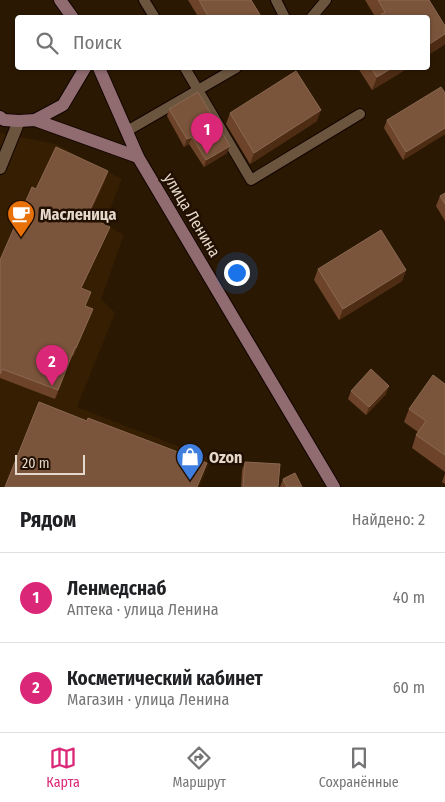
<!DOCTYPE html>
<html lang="ru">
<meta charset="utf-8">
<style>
body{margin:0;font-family:"Fira Sans Condensed",sans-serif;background:#f6f6f6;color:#202124}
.scale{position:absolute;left:15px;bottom:12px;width:70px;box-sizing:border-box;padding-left:5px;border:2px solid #e4d7cb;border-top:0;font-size:14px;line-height:18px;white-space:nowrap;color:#e4d7cb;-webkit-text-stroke:4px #210f00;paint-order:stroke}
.you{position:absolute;left:236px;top:272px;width:18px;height:18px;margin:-12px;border:4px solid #fff;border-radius:50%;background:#1a73e8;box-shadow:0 0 0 8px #1a73e833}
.badge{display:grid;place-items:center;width:32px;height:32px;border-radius:50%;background:#db2777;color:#fff;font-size:16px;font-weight:700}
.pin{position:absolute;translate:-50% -41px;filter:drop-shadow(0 1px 2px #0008)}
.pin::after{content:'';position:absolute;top:26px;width:18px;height:15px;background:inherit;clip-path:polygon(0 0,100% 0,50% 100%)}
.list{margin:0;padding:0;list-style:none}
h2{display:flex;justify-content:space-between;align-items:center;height:65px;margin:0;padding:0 20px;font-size:21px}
h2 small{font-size:16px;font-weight:400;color:#757577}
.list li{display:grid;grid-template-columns:32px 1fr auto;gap:15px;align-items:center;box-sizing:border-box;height:90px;padding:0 20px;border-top:1px solid #e0e0e0}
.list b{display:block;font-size:19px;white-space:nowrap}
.list p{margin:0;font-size:16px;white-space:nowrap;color:#757577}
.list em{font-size:16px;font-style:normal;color:#757577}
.icon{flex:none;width:28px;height:28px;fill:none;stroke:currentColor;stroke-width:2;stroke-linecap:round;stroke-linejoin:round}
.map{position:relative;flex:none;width:445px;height:487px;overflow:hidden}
.search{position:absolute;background:#fff;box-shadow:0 1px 4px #0004;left:15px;right:15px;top:15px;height:55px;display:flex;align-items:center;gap:12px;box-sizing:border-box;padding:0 18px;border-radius:5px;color:#757577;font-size:19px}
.sheet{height:245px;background:#fff}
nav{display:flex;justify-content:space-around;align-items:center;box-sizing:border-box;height:70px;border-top:1px solid #e0e0e0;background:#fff;font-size:14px;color:#757577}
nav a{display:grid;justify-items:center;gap:2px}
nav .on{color:#db2777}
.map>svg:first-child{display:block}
</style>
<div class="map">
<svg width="445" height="487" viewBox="0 0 445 487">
<rect width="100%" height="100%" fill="#2a1803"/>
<path fill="#361e02" d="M 0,133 L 56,144 L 122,179 L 104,224 L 124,235 L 101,299 L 115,313 L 77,407 L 211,459 L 200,487 L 0,487 Z"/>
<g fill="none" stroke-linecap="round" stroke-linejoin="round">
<defs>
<g id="lane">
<path d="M 144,0 L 155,18"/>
<path d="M 276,0 L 285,18"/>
<path d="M 311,18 L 326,0"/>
<path d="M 185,68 L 251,180 L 360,114"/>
<path d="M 127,131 L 236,68"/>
</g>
<path id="street" d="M 0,168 L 19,121"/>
<g id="secondary">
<path d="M 60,0 L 73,18"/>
<path d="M 99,68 L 138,157 L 334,487"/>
<path d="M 0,117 L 4,120 L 19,121 L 35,120 L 63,105 L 85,68"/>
<path d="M 35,120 L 138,157"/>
</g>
</defs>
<use href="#lane" stroke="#120400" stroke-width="12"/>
<use href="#street" stroke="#120400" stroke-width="14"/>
<use href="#secondary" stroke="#120400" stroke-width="14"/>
<use href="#lane" stroke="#6b553f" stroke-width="10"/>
<use href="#street" stroke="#6b553f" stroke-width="12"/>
<use href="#secondary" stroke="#906c71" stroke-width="12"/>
</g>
<g fill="#6d4429">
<path d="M 188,0 L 251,0 L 262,18 L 199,18 Z"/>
<path d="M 365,0 L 429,0 L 445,26 L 445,42 L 444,45 L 428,55 L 428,18 L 376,18 Z"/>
<path d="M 358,68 L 408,68 L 372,90 Z"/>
<path d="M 445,93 L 445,134 L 403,160 L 384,128 L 387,120 Z"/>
<path d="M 169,109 L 227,153 L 204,167 L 189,144 L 184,147 L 167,116 Z"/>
<path d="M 230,113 L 317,121 L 250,164 L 226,124 Z"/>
<path d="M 105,180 L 88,217 L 106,236 L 81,288 L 86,306 L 93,309 L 73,356 L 72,356 L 55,399 L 0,378 L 0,260 Z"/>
<path d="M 445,193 L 445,221 L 436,206 L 440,196 Z"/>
<path d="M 318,269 L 406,270 L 402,281 L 339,320 L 314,280 Z"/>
<path d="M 445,384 L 445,472 L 412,448 L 416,435 L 418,432 L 404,422 L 409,409 Z"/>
<path d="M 351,391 L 386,394 L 366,415 L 348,399 Z"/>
<path d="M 245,462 L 278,487 L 241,487 L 242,470 Z"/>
<path d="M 445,474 L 445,484 L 442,482 Z"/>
<path d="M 283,479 L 302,487 L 280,487 Z"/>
</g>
<g fill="#4d2c13">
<path d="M 445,34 L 445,42 L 444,45 L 428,55 L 428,45 Z"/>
<path d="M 392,68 L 408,68 L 372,90 L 377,77 Z"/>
<path d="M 321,110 L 317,121 L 250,164 L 254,153 Z"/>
<path d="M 445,128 L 445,134 L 403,160 L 406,152 Z"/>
<path d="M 192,137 L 189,144 L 184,147 L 187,139 Z"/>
<path d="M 230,146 L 227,153 L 204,167 L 206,160 Z"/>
<path d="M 108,171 L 105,180 L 84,225 L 87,216 Z"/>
<path d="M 110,227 L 106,236 L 78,296 L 81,288 Z"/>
<path d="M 406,270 L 402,281 L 339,320 L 343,309 Z"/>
<path d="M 389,386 L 386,394 L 366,415 L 369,407 Z"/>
</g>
<g fill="#7a543b" stroke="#8a6851">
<path d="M 199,0 L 251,0 L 262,18 L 209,18 Z"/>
<path d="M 378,0 L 429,0 L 445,26 L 445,34 L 428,45 L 428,18 L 377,18 L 385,12 Z"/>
<path d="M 371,68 L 392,68 L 377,77 Z"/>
<path d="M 296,71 L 321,110 L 254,153 L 230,113 Z"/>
<path d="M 441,87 L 445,93 L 445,128 L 406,152 L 387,120 Z"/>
<path d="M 198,92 L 230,146 L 206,160 L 192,137 L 187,139 L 169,109 Z"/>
<path d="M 56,147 L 108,171 L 87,216 L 110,227 L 81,288 L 91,292 L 85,306 L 93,309 L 76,348 L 75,347 L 58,390 L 2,369 L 0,374 L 0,260 L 32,187 L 36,189 Z"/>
<path d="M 445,193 L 445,204 L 440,196 Z"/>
<path d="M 381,230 L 406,270 L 343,309 L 318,269 Z"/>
<path d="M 371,369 L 389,386 L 369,407 L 351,391 Z"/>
<path d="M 433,375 L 445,384 L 445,455 L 416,435 L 426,421 L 409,409 Z"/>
<path d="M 39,402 L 87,421 L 88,418 L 207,463 L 197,487 L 5,487 Z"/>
<path d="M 245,462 L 280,464 L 278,487 L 243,487 Z"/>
<path d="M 295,473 L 302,487 L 287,487 L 283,479 Z"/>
</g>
<defs>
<symbol id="cafe-pin" viewBox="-11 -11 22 30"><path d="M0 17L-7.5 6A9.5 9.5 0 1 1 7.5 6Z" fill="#e8710a" stroke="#210f00"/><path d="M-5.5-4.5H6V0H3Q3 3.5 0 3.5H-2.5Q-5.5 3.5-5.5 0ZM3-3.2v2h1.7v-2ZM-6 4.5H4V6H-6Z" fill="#fff"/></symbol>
<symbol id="shop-pin" viewBox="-11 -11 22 30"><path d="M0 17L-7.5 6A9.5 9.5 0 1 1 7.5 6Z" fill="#3f7fe0" stroke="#210f00"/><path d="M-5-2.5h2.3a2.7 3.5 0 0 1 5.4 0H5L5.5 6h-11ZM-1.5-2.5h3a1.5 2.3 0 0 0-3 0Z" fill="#fff"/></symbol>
</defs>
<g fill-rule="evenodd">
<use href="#cafe-pin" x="5" y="198" width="32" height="43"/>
<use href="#shop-pin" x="174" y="441" width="32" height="43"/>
</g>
<g text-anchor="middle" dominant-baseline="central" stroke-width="5" stroke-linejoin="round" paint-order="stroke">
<g font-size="16" font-weight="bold" fill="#e4d7cb" stroke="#210f00" text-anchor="start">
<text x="40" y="214">Масленица</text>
<text x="209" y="457">Ozon</text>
</g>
<g font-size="16" fill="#e4d7cb" stroke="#210f00">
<text transform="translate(192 215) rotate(59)">улица Ленина</text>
</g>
</g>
</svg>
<div class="scale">20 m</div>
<div class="you"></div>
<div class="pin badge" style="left:207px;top:154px">1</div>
<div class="pin badge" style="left:52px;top:386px">2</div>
<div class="search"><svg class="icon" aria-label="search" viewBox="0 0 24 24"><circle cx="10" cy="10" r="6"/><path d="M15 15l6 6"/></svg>Поиск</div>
</div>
<section class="sheet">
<h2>Рядом<small>Найдено: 2</small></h2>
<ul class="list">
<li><span class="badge">1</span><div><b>Ленмедснаб</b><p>Аптека · улица Ленина</p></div><em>40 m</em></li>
<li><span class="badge">2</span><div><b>Косметический кабинет</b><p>Магазин · улица Ленина</p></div><em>60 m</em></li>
</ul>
</section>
<nav>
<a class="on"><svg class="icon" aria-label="map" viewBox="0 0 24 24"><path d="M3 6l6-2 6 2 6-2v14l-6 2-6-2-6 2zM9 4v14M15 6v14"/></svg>Карта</a>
<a><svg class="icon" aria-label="directions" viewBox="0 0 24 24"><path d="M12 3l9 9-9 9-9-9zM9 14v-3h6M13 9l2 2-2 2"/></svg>Маршрут</a>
<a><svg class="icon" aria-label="saved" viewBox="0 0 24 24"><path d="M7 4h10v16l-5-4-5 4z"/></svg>Сохранённые</a>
</nav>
